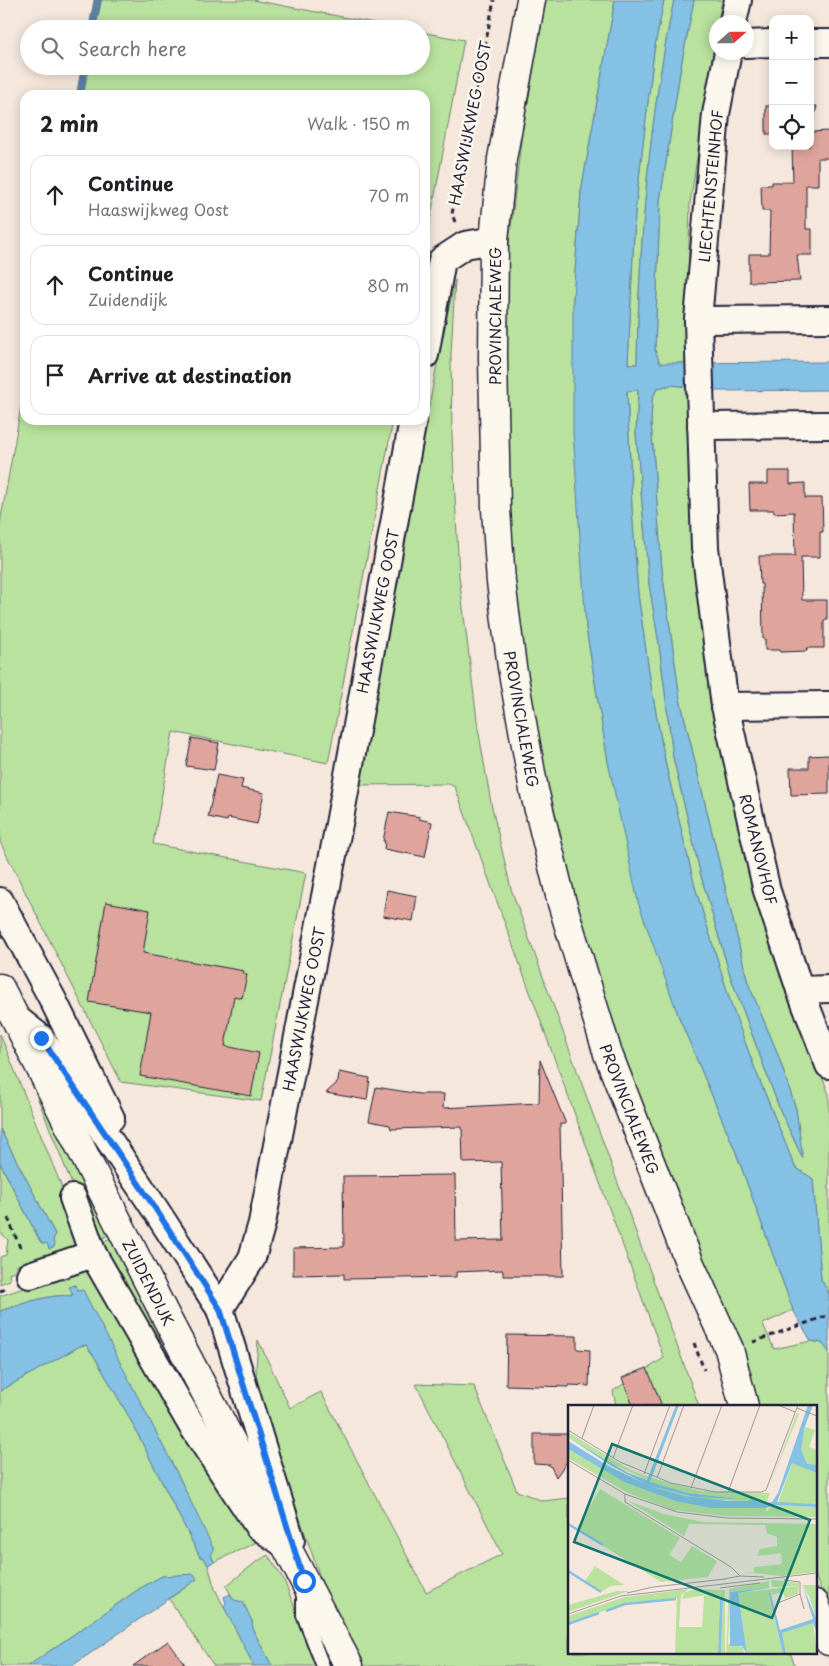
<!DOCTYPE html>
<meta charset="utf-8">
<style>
body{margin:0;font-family:"Playpen Sans",sans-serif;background:#f6f6f6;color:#202124}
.controls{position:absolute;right:15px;top:15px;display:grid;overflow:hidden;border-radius:10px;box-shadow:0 2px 12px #0003}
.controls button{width:45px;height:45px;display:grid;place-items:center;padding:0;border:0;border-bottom:1px solid #e0e0e0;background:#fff;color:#202124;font:25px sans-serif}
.compass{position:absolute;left:709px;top:15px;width:45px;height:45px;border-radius:50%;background:#fff;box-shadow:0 2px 12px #0003;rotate:69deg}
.stop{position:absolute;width:15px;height:15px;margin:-11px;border:4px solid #1a73e8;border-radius:50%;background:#fff}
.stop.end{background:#1a73e8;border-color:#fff;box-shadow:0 1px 5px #0008}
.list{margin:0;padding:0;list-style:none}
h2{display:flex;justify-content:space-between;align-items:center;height:65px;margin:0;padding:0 20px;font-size:21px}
h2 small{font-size:16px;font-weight:400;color:#757577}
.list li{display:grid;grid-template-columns:32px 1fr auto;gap:15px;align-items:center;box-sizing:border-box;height:80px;margin:0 10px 10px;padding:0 10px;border:1px solid #e0e0e0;border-radius:15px}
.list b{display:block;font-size:19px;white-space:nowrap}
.list p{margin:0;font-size:16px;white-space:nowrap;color:#757577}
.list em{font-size:16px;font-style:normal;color:#757577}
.icon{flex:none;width:28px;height:28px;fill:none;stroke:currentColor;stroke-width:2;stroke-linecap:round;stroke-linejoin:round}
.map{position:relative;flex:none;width:829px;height:1666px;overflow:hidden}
.search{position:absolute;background:#fff;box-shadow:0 2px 12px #0003;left:20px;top:20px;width:410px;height:55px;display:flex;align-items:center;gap:12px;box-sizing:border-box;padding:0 18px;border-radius:28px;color:#757577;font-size:19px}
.panel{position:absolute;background:#fff;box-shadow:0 2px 12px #0003;left:20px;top:90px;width:410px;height:335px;border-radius:15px}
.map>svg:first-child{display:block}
</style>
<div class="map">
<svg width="829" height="1666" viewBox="0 0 829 1666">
<rect width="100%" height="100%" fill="#f5e7dc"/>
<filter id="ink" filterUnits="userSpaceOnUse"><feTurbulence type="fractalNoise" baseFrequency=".02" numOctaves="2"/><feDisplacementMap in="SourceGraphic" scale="10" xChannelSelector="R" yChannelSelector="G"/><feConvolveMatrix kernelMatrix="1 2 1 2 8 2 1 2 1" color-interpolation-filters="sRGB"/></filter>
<g filter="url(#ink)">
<g fill="#b9e29e" stroke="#6e826c">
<path d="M 94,0 L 253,0 L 406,29 L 89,29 Z"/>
<path d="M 546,0 L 615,0 L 581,192 L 573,298 L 586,628 L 608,762 L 678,1015 L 735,1150 L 793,1310 L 763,1324 L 774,1349 L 811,1341 L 822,1343 L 829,1352 L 829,1611 L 815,1575 L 815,1406 L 752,1406 L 610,1025 L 541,789 L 517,634 L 504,415 L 508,253 L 521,141 Z"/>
<path d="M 664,0 L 674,0 C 649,120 639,242 637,364 L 628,364 L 635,212 L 654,51 Z"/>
<path d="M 694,0 L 722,0 L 718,22 L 716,22 L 716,34 L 690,203 L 686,363 L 660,364 L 655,350 L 660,201 L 681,66 Z"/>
<path d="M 421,32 L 464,40 L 425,248 L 425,95 L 77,95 L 82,66 L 421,66 Z"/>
<path d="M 455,280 L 451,354 L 452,435 L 459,576 L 478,728 L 491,803 L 511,889 L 699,1406 L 616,1406 L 613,1391 L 664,1358 L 455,787 L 449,784 L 357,785 L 440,348 Z"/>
<path d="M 25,384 L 25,420 L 393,420 L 328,763 L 173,732 L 153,844 L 306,873 L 261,1101 L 121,1082 L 0,842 L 0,524 Z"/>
<path d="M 672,385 L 687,387 L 691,508 L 821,1074 L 829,1094 L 829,1294 L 821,1279 L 813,1179 L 795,1167 L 755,1069 L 732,1007 L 695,887 L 666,766 L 651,686 L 638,594 L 632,509 L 627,390 L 638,389 L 636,433 L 649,584 L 659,644 L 673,757 L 701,876 L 730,975 L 780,1110 L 802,1157 L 796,1109 L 777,1052 L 748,983 L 680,699 L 662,570 L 651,422 L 652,400 L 657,388 Z"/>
<path d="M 0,1034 L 67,1200 L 77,1244 L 70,1250 L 40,1261 L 36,1259 L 17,1265 L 14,1271 L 9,1273 L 10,1280 L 0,1284 L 0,1257 L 6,1255 L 8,1240 L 0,1232 L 0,1163 L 40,1241 L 53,1240 L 55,1234 L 0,1129 Z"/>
<path d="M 18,1049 L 114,1232 L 95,1242 Z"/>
<path d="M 116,1235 L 260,1516 L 99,1244 Z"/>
<path d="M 79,1269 L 89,1270 L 259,1541 L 214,1562 L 180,1479 L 102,1330 L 75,1285 L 71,1296 C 52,1293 19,1305 0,1311 L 0,1296 Z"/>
<path d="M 258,1340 L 290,1408 L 321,1392 L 426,1592 L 502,1554 L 416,1384 L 474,1386 L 517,1491 L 543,1501 L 569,1498 L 569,1652 L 790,1652 L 795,1666 L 358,1666 L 335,1620 L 258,1398 L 256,1369 Z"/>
<path d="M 86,1345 L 94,1356 L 128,1415 L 200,1557 L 204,1558 L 208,1565 L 215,1589 L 254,1666 L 214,1666 L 169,1599 L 197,1579 L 162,1576 L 139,1589 L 28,1666 L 0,1666 L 0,1391 L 80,1346 Z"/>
<path d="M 268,1555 L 284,1580 L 317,1666 L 272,1666 L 253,1630 L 252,1621 L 234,1600 L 226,1586 L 255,1563 Z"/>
</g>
<g fill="#84c1e4" stroke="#5d81a0">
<path d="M 615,0 L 664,0 L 654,51 L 635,212 L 628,364 L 637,364 C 639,242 649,119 674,0 L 694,0 L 681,66 L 660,201 L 655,350 L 660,363 L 829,362 L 829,390 L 718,391 L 672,385 L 657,388 L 652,400 L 651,422 L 662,570 L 680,699 L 748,983 L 777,1052 L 796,1109 L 803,1159 L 780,1110 L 730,975 L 701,876 L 673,757 L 659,644 L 649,584 L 636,433 L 638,390 L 627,391 L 632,509 L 638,594 L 651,686 L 666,766 L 695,887 L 732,1007 L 755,1069 L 795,1167 L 813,1179 L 821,1279 L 829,1294 L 829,1352 L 822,1343 L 811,1341 L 793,1310 L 735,1150 L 678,1015 L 638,902 L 608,762 L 586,628 L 573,432 L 573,298 L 581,192 Z"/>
<path d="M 0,1129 L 55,1234 L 53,1240 L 55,1246 L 49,1249 L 47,1243 L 43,1244 L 40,1241 L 0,1163 Z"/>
<path d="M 75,1285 L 78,1291 L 83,1290 L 180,1479 L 214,1550 L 211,1555 L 214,1562 L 208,1565 L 204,1558 L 200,1557 L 128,1415 L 94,1356 L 86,1345 L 80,1346 L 0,1391 L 0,1311 C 19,1305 52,1293 71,1296 L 73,1294 L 69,1287 Z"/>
<path d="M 194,1574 L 197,1579 L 72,1666 L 28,1666 L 139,1589 L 162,1576 Z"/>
<path d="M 230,1594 L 234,1600 L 243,1602 L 252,1621 L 253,1630 L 272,1666 L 254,1666 L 224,1607 L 226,1603 L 224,1597 Z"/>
</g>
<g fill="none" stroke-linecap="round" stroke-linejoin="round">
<g stroke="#5d81a0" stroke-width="8">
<path d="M 92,29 L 98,0"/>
<path d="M 80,95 L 85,66"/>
</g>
</g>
<g fill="#dfa59c" stroke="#22223b">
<rect x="766" y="106" width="7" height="28"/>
<path d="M 810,106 L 817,106 L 811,132 L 829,131 L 829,158 L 818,158 L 818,185 L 806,185 L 806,229 L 812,229 L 812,255 L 797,255 L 800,281 L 749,282 L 749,254 L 769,254 L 770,211 L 762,211 L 761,185 L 772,185 L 772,182 L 793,182 L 792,146 L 810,146 Z"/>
<path d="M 768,471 L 790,471 L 790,484 L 805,483 L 805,498 L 822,498 L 823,532 L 820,532 L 820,557 L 801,557 L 802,600 L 827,600 L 827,620 L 824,620 L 824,648 L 806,648 L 807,651 L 780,652 L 780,650 L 765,650 L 765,639 L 763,639 L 762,584 L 760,584 L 759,556 L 795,556 L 794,512 L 774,513 L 774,510 L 750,510 L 749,484 L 768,484 Z"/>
<path d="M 192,738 L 219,743 L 214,770 L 186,766 Z"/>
<path d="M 829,755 L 829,794 L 791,795 L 790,768 L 809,768 L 809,756 Z"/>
<path d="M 217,775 L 243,780 L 241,788 L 264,793 L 257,824 L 228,818 L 227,821 L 208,817 Z"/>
<path d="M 389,812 L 420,817 L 419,819 L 432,822 L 425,857 L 384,849 L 385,841 L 383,841 Z"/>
<path d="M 387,890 L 417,896 L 413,921 L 383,916 Z"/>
<path d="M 106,902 L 150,910 L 143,953 L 244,971 L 243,974 L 247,975 L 242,998 L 234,996 L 225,1046 L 259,1053 L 251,1096 L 140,1076 L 151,1012 L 89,1002 Z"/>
<path d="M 540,1060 L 566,1124 L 560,1124 L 563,1276 L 503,1276 L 503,1270 L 456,1272 L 456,1277 L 344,1279 L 344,1274 L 293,1275 L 293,1248 L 344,1247 L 343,1176 L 455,1175 L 456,1241 L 503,1240 L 501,1162 L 463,1163 L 462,1127 L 391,1129 L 390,1125 L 369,1121 L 376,1087 L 419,1094 L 444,1094 L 443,1108 L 539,1103 Z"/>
<path d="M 339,1072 L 370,1078 L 367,1100 L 326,1093 L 338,1082 Z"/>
<path d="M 507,1335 L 577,1336 L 577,1349 L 590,1350 L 589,1386 L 569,1385 L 569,1387 L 506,1385 Z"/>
<path d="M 647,1368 L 662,1406 L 633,1406 L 622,1378 Z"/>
<path d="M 534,1434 L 569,1434 L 569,1459 L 556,1477 L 550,1465 L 534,1464 Z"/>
<path d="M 168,1641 L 186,1666 L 133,1666 Z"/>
</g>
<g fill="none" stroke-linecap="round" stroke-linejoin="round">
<defs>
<path id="lane" d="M 303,1592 L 303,1615 L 323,1666"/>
<g id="street">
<path d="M 733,22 L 738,0"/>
<path d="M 810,43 L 829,43"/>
<path d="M 746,44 L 773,43"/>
<path d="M 728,52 L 716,114 L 698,320 L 705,548 L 725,706 L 767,891 L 800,990 L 829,1065"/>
<path d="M 698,320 L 829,319"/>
<path d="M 425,355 L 442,260 L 465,245 L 494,240"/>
<path d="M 701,426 L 829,425"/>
<path d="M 725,706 L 829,705"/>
<path d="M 0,901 L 53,1000 L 111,1118"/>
<path d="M 800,990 L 829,989"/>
<path d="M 17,1019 L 41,1038 L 155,1209 L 220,1309"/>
<path d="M 73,1198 L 93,1254 L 191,1424 L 258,1526 L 284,1544"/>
<path d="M 30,1275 L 93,1254"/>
<path d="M 291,1540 L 220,1309 L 252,1258 L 262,1223 L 339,824 L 413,420"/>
</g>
<g id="secondary">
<path d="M 531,0 L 502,159 L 494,240 L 493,358 L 496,509 L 501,582 L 512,667 L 534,790 L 562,903 L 585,979 L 608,1054 L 690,1264 L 729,1349 L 744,1406"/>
<path d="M 0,988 L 166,1317 L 349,1666"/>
<path d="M 815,1604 L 829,1641"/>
</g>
</defs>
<use href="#lane" stroke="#22223b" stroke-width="16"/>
<use href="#street" stroke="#22223b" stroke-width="30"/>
<use href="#secondary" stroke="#22223b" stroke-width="31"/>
<g stroke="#22223b" stroke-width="3" stroke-dasharray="5 4" stroke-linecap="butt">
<path d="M 455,222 L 452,214 L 494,0"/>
<path d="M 8,1218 L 21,1250"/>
<path d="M 0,1291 L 8,1288"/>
<path d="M 753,1342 L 829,1315"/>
<path d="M 694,1343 L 704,1370"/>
</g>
<use href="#lane" stroke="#fbf7ec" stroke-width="12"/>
<use href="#street" stroke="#fbf7ec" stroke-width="26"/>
<use href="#secondary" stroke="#fbf7ec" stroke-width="28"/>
</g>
</g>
<g fill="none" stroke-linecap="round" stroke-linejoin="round" filter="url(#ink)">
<path stroke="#1a73e8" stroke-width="6" d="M 41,1038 L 155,1208 L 220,1309 L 304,1581"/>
</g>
<g text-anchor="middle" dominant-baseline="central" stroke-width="5" stroke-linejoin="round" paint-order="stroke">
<g font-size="15" fill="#22223b" stroke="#fbf7ec">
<text transform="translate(469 123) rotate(-79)">HAASWIJKWEG OOST</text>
<text transform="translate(710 186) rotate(-85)">LIECHTENSTEINHOF</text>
<text transform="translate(494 316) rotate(-90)">PROVINCIALEWEG</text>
<text transform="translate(377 611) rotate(-79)">HAASWIJKWEG OOST</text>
<text transform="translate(522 719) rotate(80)">PROVINCIALEWEG</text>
<text transform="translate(759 849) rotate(76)">ROMANOVHOF</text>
<text transform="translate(303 1009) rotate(-79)">HAASWIJKWEG OOST</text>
<text transform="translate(630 1109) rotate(69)">PROVINCIALEWEG</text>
<text transform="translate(149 1282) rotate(63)">ZUIDENDIJK</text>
</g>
</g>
<g transform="translate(568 1405)">
<rect width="249" height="249" fill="#f5e7dc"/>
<path d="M 229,8 L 231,9 L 200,84 ZM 237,22 L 247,25 L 241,42 L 249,45 L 249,99 L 210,98 ZM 0,27 L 62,65 L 81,72 L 80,75 L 45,59 L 0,32 ZM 0,44 L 56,77 L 107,96 L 142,103 L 198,103 L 198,107 L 206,100 L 249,102 L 249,112 L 156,111 L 105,105 L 60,88 L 0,53 ZM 84,73 L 133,86 L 202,88 L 199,97 L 195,98 L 183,94 L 181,96 L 143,95 L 117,91 L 81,81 L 127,92 L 178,95 L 120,88 L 86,79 L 82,77 ZM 32,84 L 112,133 L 101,150 L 113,157 L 124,141 L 149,156 L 140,172 L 93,177 L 8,124 ZM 60,96 L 96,109 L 135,117 L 249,119 L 249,167 L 214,171 L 177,167 L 186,167 L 186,162 L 214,159 L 213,148 L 189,151 L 192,144 L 209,141 L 209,132 L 199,128 L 197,120 L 121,119 L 116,131 ZM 27,161 L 56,180 L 43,181 L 33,187 L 17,176 ZM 206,175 L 231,178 L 230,189 L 217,193 L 215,187 L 204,190 L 203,186 L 201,193 L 215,249 L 179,249 L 170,188 L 230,181 L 205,182 L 203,176 ZM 201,176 L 201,183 L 163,187 L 160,239 L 175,242 L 176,249 L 158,249 L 161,184 ZM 234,180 L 249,180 L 249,215 L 241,191 ZM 121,184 L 113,190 L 111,222 L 134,222 L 136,191 L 157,187 L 114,194 L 116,188 L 126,184 L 157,185 L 157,249 L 153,249 L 155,194 L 152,194 L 150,249 L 107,249 L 109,193 L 56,199 L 0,218 L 0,211 L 57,192 ZM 49,186 L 61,186 L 0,207 L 0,200 ZM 245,218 L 249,249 L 218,249 L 213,228 Z" fill="#b9e29e"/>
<path d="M 108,0 L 111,0 L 82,77 L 120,88 L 180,95 L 127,92 L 81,81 L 117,91 L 159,96 L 181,96 L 183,94 L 195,98 L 204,97 L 210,88 L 240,0 L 245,0 L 236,24 L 233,45 L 239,59 L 249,60 L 249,68 L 224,58 L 209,97 L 249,99 L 249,102 L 206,100 L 198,103 L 142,103 L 107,96 L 56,77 L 0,44 L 0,36 L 42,62 L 78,79 L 42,60 L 0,32 L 60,68 L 79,75 ZM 235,182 L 249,215 L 249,228 L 245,218 L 214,228 L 218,249 L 215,249 L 201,190 L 202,186 L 212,225 L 245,214 ZM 201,183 L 170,188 L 179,249 L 174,241 L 162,241 L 162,187 ZM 152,193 L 155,193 L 153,249 L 150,249 Z" fill="#84c1e4"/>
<path fill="none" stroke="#84c1e4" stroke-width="2.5" d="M 0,119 L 35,140M 0,166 L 33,187M 38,206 L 57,199 L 108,194M 0,219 L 31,208"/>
<path fill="none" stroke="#a1989c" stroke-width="1" d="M 210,0 L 227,7M 229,3 L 249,11M 0,25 L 52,57 L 103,78 L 147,87 L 193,87 L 198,85 L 230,0M 14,33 L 26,0M 45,53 L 65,0M 0,55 L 57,89 L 109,107 L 159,113 L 249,114M 76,69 L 102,0M 89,73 L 116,0M 123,83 L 154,0M 160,87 L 192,0M 57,89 L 57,97 L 163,162 L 172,171 L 196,172M 156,174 L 172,171M 152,183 L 192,178M 59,188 L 85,182 L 157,174M 232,189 L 236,204M 210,198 L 232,189 L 232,177 L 216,175M 0,209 L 53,191 L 249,168"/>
<path fill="#0f766e" fill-opacity="0.15" stroke="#0f766e" stroke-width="2.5" d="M 44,39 L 242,115 L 204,213 L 6,137 Z"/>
<rect width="249" height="249" fill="none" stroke="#22223b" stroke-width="2.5"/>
</g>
</svg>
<div class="controls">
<button>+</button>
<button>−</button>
<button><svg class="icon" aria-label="locate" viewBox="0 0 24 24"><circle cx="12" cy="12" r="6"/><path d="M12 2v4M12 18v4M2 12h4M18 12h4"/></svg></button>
</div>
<svg class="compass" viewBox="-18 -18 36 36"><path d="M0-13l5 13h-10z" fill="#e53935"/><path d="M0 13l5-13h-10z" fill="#757577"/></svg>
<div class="stop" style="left:304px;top:1581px"></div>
<div class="stop end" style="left:41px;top:1038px"></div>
<div class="search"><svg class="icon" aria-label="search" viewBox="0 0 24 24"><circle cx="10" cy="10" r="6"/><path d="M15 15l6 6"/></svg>Search here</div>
<section class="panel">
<h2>2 min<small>Walk · 150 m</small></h2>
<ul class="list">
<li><svg class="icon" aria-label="ahead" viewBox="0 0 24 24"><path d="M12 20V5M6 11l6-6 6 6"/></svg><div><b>Continue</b><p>Haaswijkweg Oost</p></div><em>70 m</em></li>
<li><svg class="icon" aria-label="ahead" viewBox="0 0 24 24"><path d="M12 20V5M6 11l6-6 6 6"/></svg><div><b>Continue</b><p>Zuidendijk</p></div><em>80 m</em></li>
<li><svg class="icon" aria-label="arrive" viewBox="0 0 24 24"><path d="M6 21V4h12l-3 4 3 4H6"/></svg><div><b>Arrive at destination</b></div></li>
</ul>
</section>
</div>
